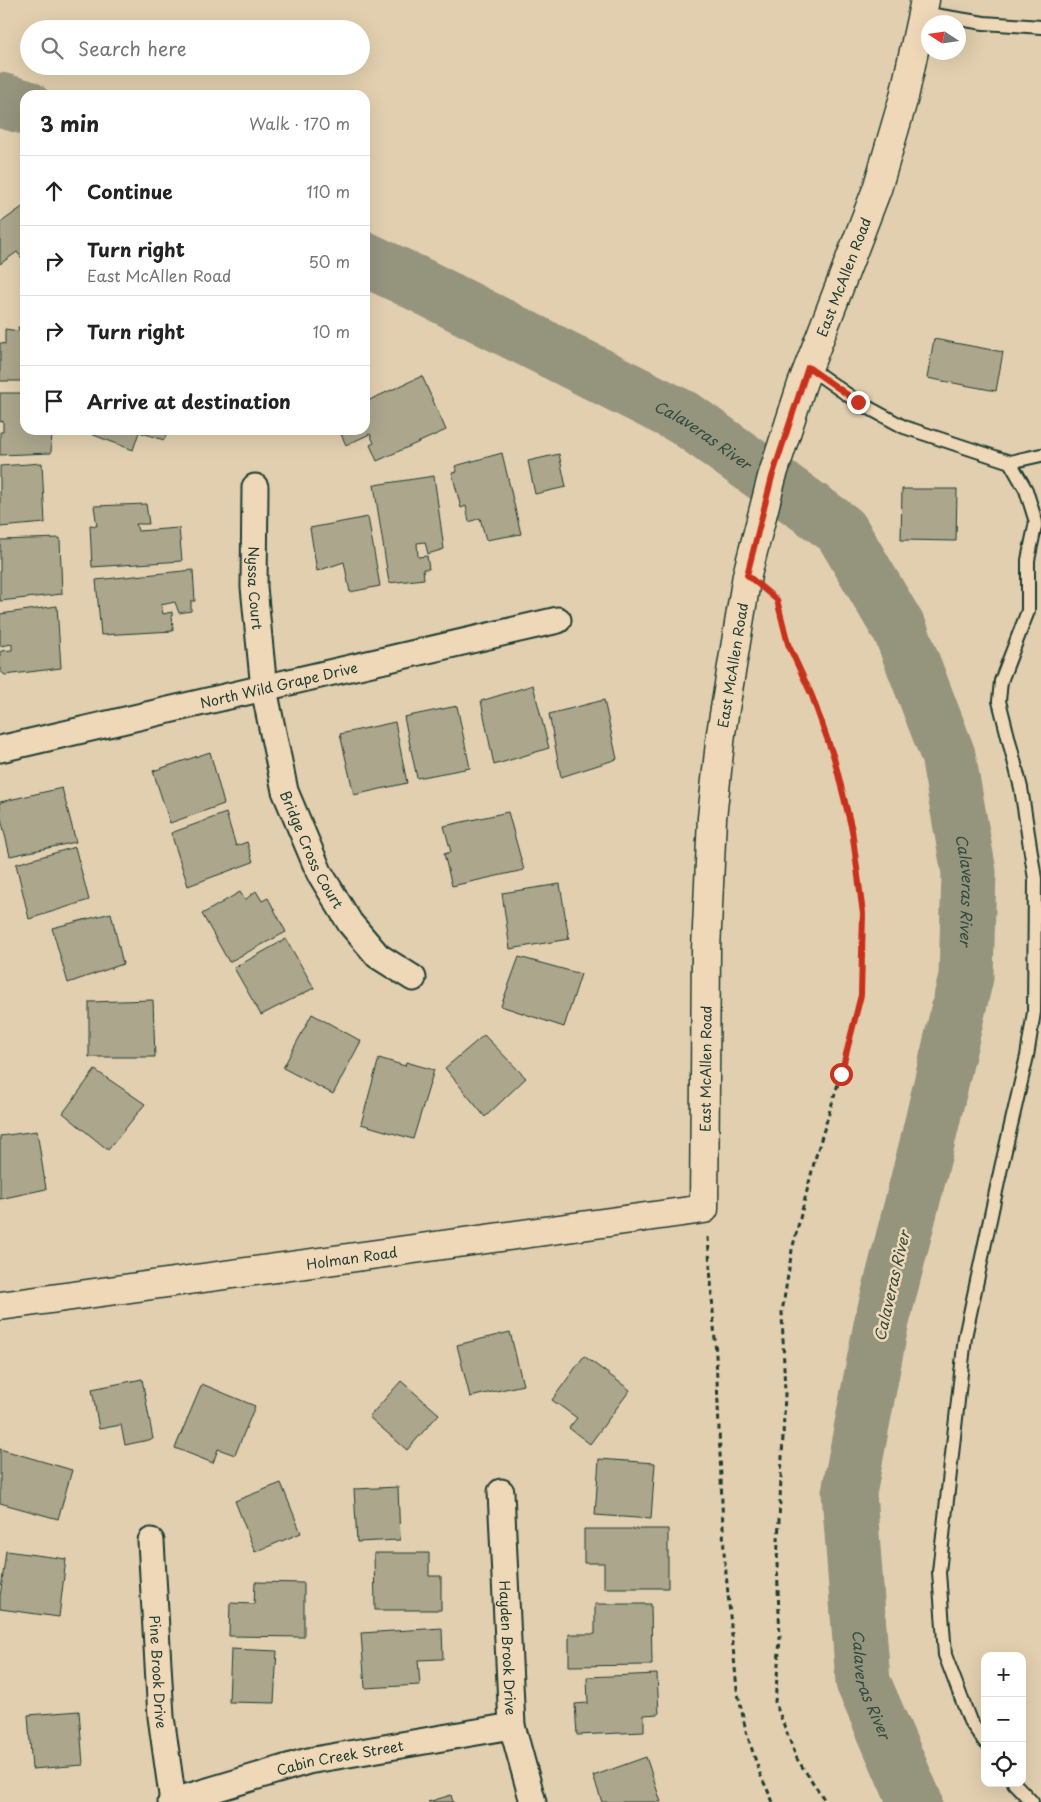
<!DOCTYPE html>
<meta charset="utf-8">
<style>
body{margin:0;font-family:"Playpen Sans",sans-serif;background:#f2f2f2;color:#222}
.controls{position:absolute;right:15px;bottom:15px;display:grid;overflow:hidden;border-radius:10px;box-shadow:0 5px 20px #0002}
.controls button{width:45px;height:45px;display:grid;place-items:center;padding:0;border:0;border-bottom:1px solid #e0e0e0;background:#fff;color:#222;font:25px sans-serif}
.compass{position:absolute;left:921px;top:15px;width:45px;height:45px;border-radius:50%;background:#fff;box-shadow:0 5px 20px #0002;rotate:282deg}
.stop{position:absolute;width:15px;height:15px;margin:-11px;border:4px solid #c8321e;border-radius:50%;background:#fff}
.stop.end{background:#c8321e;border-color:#fff;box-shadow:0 1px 5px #0008}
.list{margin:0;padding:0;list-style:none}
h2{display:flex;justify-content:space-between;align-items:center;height:65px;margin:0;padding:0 20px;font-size:21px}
h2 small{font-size:16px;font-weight:400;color:#767676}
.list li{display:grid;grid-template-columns:32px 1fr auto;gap:15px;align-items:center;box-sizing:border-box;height:70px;padding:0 20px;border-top:1px solid #e0e0e0}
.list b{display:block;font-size:19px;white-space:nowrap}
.list p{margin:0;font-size:16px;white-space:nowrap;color:#767676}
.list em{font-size:16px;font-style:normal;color:#767676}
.icon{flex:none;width:28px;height:28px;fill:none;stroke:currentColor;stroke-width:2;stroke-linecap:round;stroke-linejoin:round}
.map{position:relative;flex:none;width:1041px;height:1802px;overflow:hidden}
.search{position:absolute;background:#fff;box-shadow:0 5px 20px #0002;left:20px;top:20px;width:350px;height:55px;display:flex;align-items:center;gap:12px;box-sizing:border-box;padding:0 18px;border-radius:28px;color:#767676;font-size:19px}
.panel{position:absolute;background:#fff;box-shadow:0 5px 20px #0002;left:20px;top:90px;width:350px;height:345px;border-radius:15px}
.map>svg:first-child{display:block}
</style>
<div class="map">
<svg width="1041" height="1802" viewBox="0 0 1041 1802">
<rect width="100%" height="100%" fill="#e2cfaf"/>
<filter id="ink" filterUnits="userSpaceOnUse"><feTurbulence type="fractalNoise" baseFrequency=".02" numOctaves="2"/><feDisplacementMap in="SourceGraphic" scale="10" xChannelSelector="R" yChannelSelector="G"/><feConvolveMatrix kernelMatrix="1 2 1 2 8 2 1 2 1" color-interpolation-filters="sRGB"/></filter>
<g filter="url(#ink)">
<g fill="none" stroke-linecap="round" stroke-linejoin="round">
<g stroke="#95957e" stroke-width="55">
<path d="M 0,100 L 25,107"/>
<path id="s1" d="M 365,259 L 420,285 L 686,419 L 841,530 L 901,632 L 948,755 L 969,872 L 966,977 L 926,1148 L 881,1325 L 849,1493 L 863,1682 L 915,1802"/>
</g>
</g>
<g fill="#aba68c" stroke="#1f3d34">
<path d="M 25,205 L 25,262 L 17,252 L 0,264 L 0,223 Z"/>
<path d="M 18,327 L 25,327 L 25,381 L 0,381 L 0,343 L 5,344 L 5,329 L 19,331 Z"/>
<path d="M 934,339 L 1003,352 L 996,391 L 927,378 Z"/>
<path d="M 422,376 L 446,430 L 377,461 L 370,445 L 374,443 L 370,434 L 346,445 L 339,430 L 365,430 L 365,402 Z"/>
<path d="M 0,393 L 25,393 L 25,430 L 52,430 L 51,453 L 0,455 L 0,432 L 3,432 L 3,421 L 0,422 Z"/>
<path d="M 93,430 L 169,430 L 164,440 L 139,432 L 133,450 L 91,434 Z"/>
<path d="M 502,453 L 521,534 L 486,540 L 480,518 L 469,522 L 466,506 L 461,508 L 452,473 L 457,472 L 455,466 Z"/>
<path d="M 559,454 L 566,487 L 535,494 L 528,461 Z"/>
<path d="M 42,463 L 45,523 L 0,527 L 0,466 Z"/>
<path d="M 434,476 L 444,549 L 428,554 L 425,542 L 417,543 L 418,557 L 427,556 L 429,569 L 423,569 L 424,579 L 389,583 L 374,485 Z"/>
<path d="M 902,489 L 957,489 L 956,541 L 901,540 Z"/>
<path d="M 146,504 L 149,524 L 136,524 L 138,531 L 179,528 L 182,561 L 92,567 L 90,525 L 97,526 L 94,506 Z"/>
<path d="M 368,517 L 380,586 L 350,592 L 344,562 L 317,571 L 310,528 Z"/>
<path d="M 60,538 L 62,594 L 0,601 L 0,540 Z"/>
<path d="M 193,570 L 195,601 L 191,601 L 191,611 L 179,613 L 175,602 L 161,605 L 163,614 L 172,612 L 173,631 L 101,635 L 96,580 Z"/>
<path d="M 57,606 L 61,668 L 5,675 L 0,671 L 0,653 L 1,651 L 12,650 L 12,644 L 0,646 L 0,614 Z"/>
<path d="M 533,685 L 549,748 L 494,765 L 481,701 Z"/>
<path d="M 604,700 L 617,759 L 561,777 L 549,714 Z"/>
<path d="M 457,706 L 470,768 L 417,778 L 404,717 Z"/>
<path d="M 395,722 L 407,783 L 354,795 L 340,734 Z"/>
<path d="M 210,752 L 224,804 L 170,823 L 153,771 Z"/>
<path d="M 62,788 L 76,842 L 10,856 L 0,814 L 0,802 Z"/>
<path d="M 508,812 L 524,870 L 452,886 L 444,854 L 451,852 L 444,826 Z"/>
<path d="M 226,813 L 236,846 L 247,842 L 253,862 L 188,886 L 171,833 Z"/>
<path d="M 75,847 L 89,900 L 29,919 L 16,864 Z"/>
<path d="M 560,884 L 569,939 L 510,949 L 502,893 Z"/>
<path d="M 256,891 L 262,901 L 268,898 L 286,932 L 229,962 L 202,914 L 240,892 L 245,900 Z"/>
<path d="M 111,913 L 123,964 L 68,983 L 52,928 Z"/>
<path d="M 286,939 L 314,988 L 261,1015 L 234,968 Z"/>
<path d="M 519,957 L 581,974 L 564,1027 L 501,1006 Z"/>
<path d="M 153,1000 L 155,1057 L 89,1057 L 89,1002 Z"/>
<path d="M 312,1014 L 361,1041 L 333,1094 L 283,1068 Z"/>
<path d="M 484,1035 L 526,1078 L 485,1117 L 445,1068 Z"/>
<path d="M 379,1058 L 405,1066 L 406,1062 L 434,1070 L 413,1139 L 361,1124 Z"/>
<path d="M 95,1070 L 145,1104 L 108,1150 L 63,1113 Z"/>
<path d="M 37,1131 L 46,1189 L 0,1199 L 0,1136 Z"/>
<path d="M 510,1332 L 523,1385 L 470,1397 L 457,1345 Z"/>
<path d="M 584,1356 L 630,1390 L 590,1444 L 569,1428 L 577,1418 L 552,1400 Z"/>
<path d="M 142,1379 L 153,1439 L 125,1445 L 121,1425 L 99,1429 L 92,1389 Z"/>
<path d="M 401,1381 L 439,1414 L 407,1450 L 369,1417 Z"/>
<path d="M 202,1384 L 255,1406 L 235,1455 L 218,1449 L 213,1463 L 175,1448 Z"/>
<path d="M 0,1449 L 72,1470 L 58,1519 L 0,1503 Z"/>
<path d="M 599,1459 L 655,1463 L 651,1519 L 595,1515 Z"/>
<path d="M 281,1483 L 301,1533 L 255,1552 L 235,1501 Z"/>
<path d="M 398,1487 L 400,1540 L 357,1542 L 354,1489 Z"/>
<path d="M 584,1529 L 668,1529 L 668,1588 L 604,1588 L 604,1563 L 584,1563 Z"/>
<path d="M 6,1551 L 66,1559 L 59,1617 L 0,1609 L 0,1597 Z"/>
<path d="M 374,1553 L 429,1553 L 429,1576 L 441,1576 L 441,1610 L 375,1610 Z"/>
<path d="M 255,1582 L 304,1583 L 304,1637 L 229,1636 L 230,1603 L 254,1604 Z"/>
<path d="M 595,1604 L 651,1604 L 652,1665 L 569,1666 L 569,1634 L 595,1634 Z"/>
<path d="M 442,1628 L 443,1659 L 418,1660 L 420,1685 L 365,1688 L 361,1633 Z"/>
<path d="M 231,1649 L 277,1651 L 274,1703 L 229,1702 Z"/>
<path d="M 657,1674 L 659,1714 L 644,1715 L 644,1732 L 577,1735 L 575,1704 L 588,1703 L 587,1677 Z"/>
<path d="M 79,1711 L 83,1765 L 32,1769 L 28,1715 Z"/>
<path d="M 646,1757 L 661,1802 L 602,1802 L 593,1776 Z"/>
<path d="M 451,1795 L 453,1802 L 428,1802 Z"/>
</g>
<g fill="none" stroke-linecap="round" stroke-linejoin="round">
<defs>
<g id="lane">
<path d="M 922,13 L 984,23 L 1041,27"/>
<path d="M 808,367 L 858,402 L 904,427 L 1010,462 L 1026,490 L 1036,522 L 1028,560 L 1028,611 L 1001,681 L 999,701 L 1021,788 L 1035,879 L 1034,1012 L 1027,1056 L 1001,1168 L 965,1337 L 939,1572 L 945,1655 L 970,1721 L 985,1742"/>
<path d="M 1010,462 L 1041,455"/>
<path d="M 1014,1783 L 1032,1802"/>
</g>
<g id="street">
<path id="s2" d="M 255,487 L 254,587 L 264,689 L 285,791 L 319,872 L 350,923 L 378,956 L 413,978"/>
<path id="s3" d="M 0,749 L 558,620"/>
<path id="s4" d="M 501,1492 L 512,1726 L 533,1802"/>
<path id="s5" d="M 151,1541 L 161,1717 L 173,1802"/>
<path id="s6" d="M 171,1802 L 308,1761 L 512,1726"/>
</g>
<g id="secondary">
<path id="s7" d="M 0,1306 L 704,1209 L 706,950 L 712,818 L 721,733 L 747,575 L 772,477 L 802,384 L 877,189 L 904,97 L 925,0"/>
</g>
</defs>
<use href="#lane" stroke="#1f3d34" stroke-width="16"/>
<use href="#street" stroke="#1f3d34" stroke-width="29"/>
<use href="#secondary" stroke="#1f3d34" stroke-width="31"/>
<g stroke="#1f3d34" stroke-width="3" stroke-dasharray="5 4" stroke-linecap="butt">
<path d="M 774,598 L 777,601 L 788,644 L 812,695 L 834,758 L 852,830 L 863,914 L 861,995 L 841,1074 L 815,1159 L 792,1250 L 782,1312 L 785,1394 L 777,1563 L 780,1639 L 775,1702 L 797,1759 L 826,1802"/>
<path d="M 708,1237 L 716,1355 L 724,1552 L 737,1689 L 746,1731 L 760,1774 L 773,1802"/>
</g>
<use href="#lane" stroke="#efd8b7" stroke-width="12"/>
<use href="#street" stroke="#efd8b7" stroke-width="25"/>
<use href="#secondary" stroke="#efd8b7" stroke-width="28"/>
</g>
</g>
<g fill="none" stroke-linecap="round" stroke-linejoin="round" filter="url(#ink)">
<path stroke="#c8321e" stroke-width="6" d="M 841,1074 L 861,995 L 863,914 L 852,830 L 834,758 L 812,696 L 788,644 L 777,600 L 747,575 L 772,477 L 808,367 L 858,402"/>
</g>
<g text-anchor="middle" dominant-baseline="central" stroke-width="5" stroke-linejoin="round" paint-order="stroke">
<g font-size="14" fill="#1f3d34" stroke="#efd8b7">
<text stroke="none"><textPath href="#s7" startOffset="1661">East McAllen Road</textPath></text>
<text stroke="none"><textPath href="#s2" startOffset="101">Nyssa Court</textPath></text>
<text stroke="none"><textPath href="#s7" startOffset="1256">East McAllen Road</textPath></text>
<text stroke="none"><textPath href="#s3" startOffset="286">North Wild Grape Drive</textPath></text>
<text stroke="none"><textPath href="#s2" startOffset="371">Bridge Cross Court</textPath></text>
<text stroke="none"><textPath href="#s7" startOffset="851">East McAllen Road</textPath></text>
<text stroke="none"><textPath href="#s7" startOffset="355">Holman Road</textPath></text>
<text stroke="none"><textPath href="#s4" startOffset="156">Hayden Brook Drive</textPath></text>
<text stroke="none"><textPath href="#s5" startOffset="131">Pine Brook Drive</textPath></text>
<text stroke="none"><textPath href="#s6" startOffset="175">Cabin Creek Street</textPath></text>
</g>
<g font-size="15" font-style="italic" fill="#314a3f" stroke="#efd8b7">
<text stroke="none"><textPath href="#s1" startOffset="381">Calaveras River</textPath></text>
<text stroke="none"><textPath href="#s1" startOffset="936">Calaveras River</textPath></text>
<text transform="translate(891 1286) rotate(-77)">Calaveras River</text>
<text stroke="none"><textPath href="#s1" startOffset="1746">Calaveras River</textPath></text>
</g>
</g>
</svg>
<div class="controls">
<button>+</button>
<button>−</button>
<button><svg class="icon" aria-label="locate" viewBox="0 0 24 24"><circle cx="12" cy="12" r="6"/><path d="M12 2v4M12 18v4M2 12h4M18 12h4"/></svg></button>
</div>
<svg class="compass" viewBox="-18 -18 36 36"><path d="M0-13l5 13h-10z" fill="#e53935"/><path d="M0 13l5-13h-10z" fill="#767676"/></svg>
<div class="stop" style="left:841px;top:1074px"></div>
<div class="stop end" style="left:858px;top:402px"></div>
<div class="search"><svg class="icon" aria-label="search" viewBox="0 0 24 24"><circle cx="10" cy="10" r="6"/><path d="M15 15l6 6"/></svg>Search here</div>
<section class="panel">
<h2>3 min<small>Walk · 170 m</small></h2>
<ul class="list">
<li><svg class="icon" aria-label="ahead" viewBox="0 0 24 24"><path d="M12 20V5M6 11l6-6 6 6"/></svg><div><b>Continue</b></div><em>110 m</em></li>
<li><svg class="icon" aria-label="right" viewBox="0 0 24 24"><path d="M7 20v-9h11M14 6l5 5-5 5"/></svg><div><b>Turn right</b><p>East McAllen Road</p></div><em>50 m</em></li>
<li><svg class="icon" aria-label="right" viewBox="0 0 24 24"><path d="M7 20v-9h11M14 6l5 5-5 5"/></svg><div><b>Turn right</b></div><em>10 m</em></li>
<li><svg class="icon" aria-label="arrive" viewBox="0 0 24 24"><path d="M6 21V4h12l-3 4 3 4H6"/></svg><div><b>Arrive at destination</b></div></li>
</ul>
</section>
</div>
